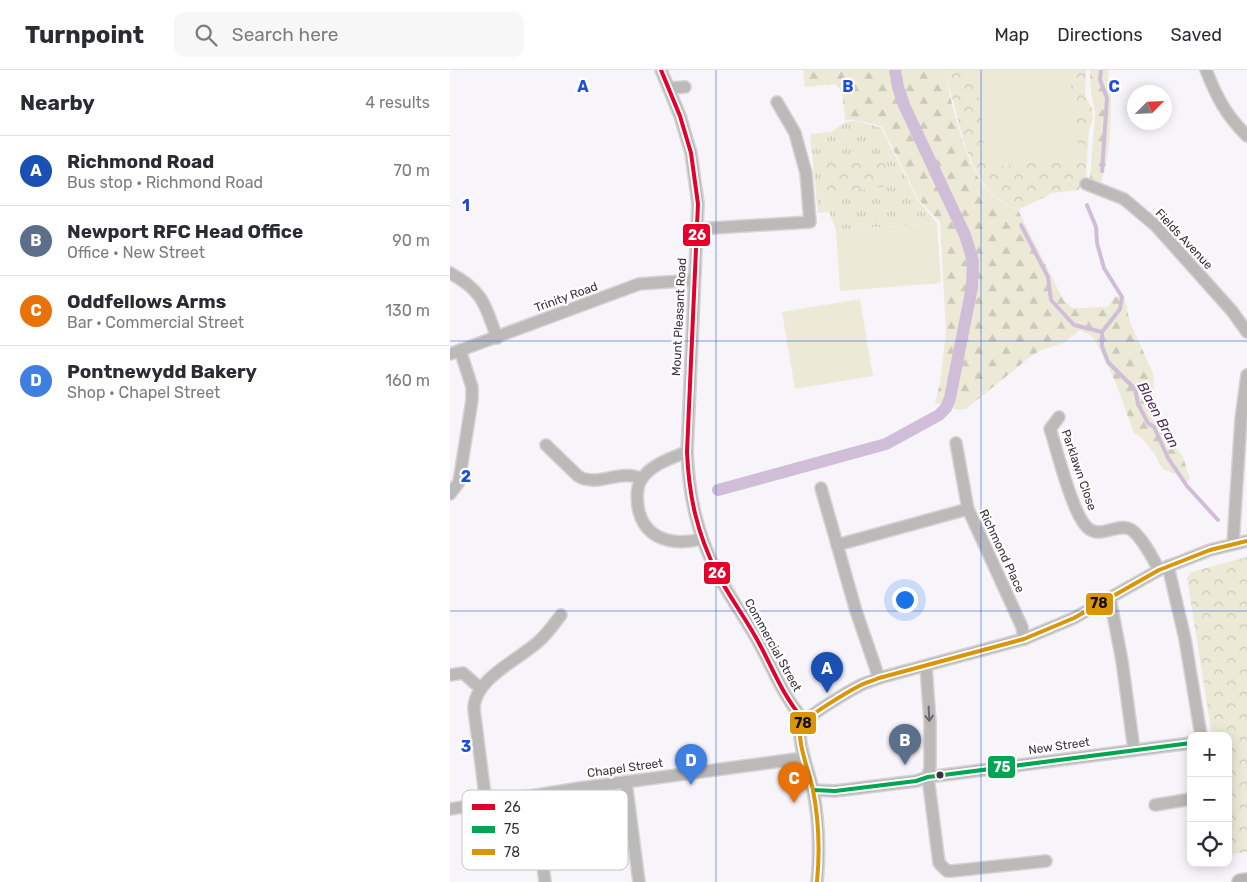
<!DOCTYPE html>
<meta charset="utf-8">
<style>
body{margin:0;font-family:Rubik,sans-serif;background:#f7f7f7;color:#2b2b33}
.controls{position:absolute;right:15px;bottom:15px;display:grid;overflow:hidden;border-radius:10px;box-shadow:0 2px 12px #0003}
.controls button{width:45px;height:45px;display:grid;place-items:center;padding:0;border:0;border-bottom:1px solid #e1e1e2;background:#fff;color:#2b2b33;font:25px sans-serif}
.compass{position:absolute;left:677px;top:15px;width:45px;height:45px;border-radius:50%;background:#fff;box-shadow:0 2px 12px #0003;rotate:66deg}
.you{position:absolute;left:454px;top:529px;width:18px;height:18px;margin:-12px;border:4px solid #fff;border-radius:50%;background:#1a73e8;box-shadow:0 0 0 8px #1a73e833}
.badge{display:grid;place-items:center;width:32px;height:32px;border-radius:50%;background:#7c767f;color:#fff;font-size:16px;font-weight:700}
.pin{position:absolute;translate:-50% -41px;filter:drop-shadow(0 1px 2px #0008)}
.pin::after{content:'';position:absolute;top:26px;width:18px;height:15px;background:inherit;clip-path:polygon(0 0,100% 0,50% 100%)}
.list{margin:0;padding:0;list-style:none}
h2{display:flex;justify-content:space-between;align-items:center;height:65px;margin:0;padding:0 20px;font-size:21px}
h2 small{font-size:16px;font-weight:400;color:#7c7c81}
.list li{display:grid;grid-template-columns:32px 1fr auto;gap:15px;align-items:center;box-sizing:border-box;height:70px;padding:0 20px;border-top:1px solid #e1e1e2}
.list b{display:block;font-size:19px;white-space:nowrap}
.list p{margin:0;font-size:16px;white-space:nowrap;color:#7c7c81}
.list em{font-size:16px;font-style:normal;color:#7c7c81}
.icon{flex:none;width:28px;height:28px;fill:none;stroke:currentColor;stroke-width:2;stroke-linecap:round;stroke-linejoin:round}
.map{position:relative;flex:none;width:797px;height:812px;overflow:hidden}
header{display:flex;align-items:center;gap:30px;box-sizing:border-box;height:70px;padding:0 25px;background:#fff;border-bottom:1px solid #e1e1e2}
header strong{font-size:24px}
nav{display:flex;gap:28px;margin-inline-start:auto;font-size:18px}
.search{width:350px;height:45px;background:#f7f7f7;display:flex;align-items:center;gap:12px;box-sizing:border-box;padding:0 18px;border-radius:10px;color:#7c7c81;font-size:19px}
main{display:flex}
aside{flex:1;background:#fff}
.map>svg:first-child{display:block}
</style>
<header>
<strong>Turnpoint</strong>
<div class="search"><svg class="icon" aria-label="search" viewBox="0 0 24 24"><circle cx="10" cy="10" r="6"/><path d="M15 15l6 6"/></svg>Search here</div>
<nav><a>Map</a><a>Directions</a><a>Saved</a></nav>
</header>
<main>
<aside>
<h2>Nearby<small>4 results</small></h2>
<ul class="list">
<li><span class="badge" style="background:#1a4fb4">A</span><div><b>Richmond Road</b><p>Bus stop · Richmond Road</p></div><em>70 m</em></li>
<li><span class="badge" style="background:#5c6f8a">B</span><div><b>Newport RFC Head Office</b><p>Office · New Street</p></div><em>90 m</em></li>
<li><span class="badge" style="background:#e8710a">C</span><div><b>Oddfellows Arms</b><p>Bar · Commercial Street</p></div><em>130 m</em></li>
<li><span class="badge" style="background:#3f7fe0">D</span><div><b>Pontnewydd Bakery</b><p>Shop · Chapel Street</p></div><em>160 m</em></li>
</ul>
</aside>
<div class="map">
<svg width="797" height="812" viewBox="0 0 797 812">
<defs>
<pattern id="grass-tufts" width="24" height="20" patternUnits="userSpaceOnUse" patternTransform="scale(1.25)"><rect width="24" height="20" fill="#ecead7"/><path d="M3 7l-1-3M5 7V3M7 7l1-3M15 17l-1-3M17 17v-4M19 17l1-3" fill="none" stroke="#cbc9b9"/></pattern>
<pattern id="forest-firs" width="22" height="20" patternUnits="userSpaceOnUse" patternTransform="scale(1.25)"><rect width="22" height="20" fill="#ecead7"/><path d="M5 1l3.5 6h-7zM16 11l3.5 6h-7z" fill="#cbc9b9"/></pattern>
<pattern id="park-crowns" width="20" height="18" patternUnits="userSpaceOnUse" patternTransform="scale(1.25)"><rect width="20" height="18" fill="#ecead7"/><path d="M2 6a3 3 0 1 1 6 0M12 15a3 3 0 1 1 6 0" fill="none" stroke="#cbc9b9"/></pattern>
</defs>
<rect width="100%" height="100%" fill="#f8f5fa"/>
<path fill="url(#grass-tufts)" d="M 406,51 L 419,54 L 431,58 L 468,130 L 487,153 L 386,160 L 379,142 L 368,143 L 360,64 L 381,62 L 395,52 Z"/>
<g fill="url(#forest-firs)">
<path d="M 353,0 L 496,0 C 498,28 517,95 534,116 C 544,127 554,136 568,140 L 614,231 L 623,238 L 658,237 L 664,227 L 674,226 L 680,252 L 702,301 L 704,308 L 703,349 L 733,387 L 740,409 L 734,414 L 726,404 L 713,399 L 706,386 L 692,368 L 684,363 L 665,311 L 647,274 L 640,265 L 630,260 L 614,273 L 591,280 L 580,287 L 516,339 L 508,340 L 485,333 L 490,313 L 496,262 L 490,152 L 469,130 L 432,57 C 419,52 409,50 395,50 L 392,21 L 385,14 L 355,17 Z"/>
<path d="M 640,0 L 659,0 C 657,9 660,18 661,27 C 661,53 660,88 651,112 L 640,110 L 645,43 L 641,23 Z"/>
</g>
<g fill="url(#park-crowns)">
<path d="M 496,0 L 636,0 L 635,26 L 642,38 L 643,49 L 639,61 L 636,105 L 629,120 L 603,123 L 568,140 C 526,126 513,73 504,34 C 501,23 497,12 496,0 Z"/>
<path d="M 436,86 L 440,116 L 378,124 L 374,93 Z"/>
<path d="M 797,487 L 797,782 L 782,784 L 778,761 L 778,666 L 762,666 L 737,508 L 741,502 Z"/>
</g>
<g fill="#ecead7">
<path d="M 525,0 L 619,0 L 630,87 L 537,98 Z"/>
<path d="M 487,153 L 491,213 L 390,221 L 386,160 Z"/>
<path d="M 410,229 L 423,306 L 345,319 L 332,242 Z"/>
</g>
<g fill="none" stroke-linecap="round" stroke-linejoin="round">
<g stroke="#d0bed8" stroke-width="4">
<path d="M 651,0 L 650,10 L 657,28 L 652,101"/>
<path d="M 637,135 L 646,157 L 647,173 L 654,198 L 672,227 L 670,239 L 652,262 L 652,276 L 658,292 L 685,319 L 688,334 L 698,353 L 704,357 L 718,388 L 737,416 L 768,450"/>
<path d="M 571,155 L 598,207 L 601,230 L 624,255 L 652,262"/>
</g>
<path stroke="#d0bed8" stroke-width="12" d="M 268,420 L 436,374 L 489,345 L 496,338 L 500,328 L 522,217 L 523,191 L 515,165 L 454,35 L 448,17 L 445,0"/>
<defs>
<g id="minor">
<path d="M 211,0 L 230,46 L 241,83 L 248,134 L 237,382 C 239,427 247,463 267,503 C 280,528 297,550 310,575 C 324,601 334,628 354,650"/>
<path d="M 756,0 C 767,28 776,45 797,66"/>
<path d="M 219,18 L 235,17"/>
<path d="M 636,114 L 674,129 L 706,156 L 782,241 L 797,262"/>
<path d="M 247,159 L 360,152 L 356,103 L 345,63 L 327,32"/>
<path d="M 0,203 C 33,221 35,234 47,268"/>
<path d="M 0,284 L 189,214 L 244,210"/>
<path d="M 609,347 L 600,359 C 607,379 623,448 639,459 C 652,468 667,453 680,459 C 690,464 704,490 709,500"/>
<path d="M 506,373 L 518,439 L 572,557 L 574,569"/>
<path d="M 96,375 L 128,406 C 146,418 172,398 191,409"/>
<path d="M 237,382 C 221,388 200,395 191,410 C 186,418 187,428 188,437 C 194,470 223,476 252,469"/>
<path d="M 371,418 L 406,541 L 429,608"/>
<path d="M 0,424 L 9,412 L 22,330 L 22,317 L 10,280"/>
<path d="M 783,474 L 791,349 L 797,305"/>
<path d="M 387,475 L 518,439"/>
<path d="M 718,496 L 735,569 L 751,666"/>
<path d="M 660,528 L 672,591 L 684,680"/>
<path d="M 476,596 L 480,652 L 480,697 L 478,707 L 489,793 L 497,801 L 502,801 L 596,791"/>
<path d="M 0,605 L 13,603 L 30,618"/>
<path d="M 176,712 L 189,812"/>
<path d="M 363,720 L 385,721 L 466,711 L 478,707 L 741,673"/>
<path d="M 84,726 L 95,812"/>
<path d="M 36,733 L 24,639 C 24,609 68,590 88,572 C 97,564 104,554 111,545"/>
<path d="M 705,735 L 741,729"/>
<path d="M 0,739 L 130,718 L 354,688"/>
<path d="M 367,812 C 370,781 369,751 363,720 C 360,704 346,670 351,656 C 353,648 401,620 411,615 C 416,612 423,611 429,608 L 574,569 L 624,548 L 709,500 L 760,480 L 797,471"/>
</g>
<path id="major" d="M 790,812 L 797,811"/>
</defs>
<use href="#minor" stroke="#d6d3d7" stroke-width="14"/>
<use href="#major" stroke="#d6d3d7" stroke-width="18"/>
<use href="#minor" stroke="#bcbab9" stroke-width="11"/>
<use href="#major" stroke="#b5b4b1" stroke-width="15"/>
<defs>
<path id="bus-1" d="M 211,0 L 230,46 L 241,83 L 248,134 L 237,382 C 239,427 247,463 267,503 C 280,528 297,550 310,575 C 324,601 334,628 354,650"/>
<path id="bus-2" d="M 363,720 L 385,721 L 466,711 L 478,707 L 741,673"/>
<path id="bus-3" d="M 367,812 C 370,781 369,751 363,720 C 360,704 346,670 351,656 C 353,648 401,620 411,615 C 416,612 423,611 429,608 L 574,569 L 624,548 L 709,500 L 760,480 L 797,471"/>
</defs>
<use href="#bus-1" stroke="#fff" stroke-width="8"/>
<use href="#bus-2" stroke="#fff" stroke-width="8"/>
<use href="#bus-3" stroke="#fff" stroke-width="8"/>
<use href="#bus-1" stroke="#e4002b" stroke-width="4"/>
<use href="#bus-2" stroke="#00a651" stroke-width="4"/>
<use href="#bus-3" stroke="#db9509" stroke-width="4"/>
</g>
<defs><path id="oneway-shaft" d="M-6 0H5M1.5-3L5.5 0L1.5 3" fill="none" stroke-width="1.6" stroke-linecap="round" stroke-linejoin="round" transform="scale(1.25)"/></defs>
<use stroke="#6e686f" href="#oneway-shaft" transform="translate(479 644) rotate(87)"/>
<path fill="none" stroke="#1d4ed8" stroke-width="1" stroke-opacity="0.55" d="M 266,0 L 266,812M 531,0 L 531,812M 0,271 L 797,271M 0,541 L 797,541"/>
<circle fill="#3a323d" stroke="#fff" stroke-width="2" cx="490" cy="705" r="4.5"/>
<g text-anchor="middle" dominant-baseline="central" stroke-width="4.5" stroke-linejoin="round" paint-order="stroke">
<g font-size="12" fill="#3a323d" stroke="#fff">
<text transform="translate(734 169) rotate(47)">Fields Avenue</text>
<text transform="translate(116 227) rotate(-20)">Trinity Road</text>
<text transform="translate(229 247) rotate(-87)">Mount Pleasant Road</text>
<text transform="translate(629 400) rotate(71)">Parklawn Close</text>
<text transform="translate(552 481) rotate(65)">Richmond Place</text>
<text transform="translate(323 575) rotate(61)">Commercial Street</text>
<text transform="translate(609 676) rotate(-8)">New Street</text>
<text transform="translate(175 698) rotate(-8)">Chapel Street</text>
</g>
<g font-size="14" font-style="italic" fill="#51305f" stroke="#fff">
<text transform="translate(708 345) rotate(62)">Blaen Bran</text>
</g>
</g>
<rect x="12" y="720" width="166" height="80" rx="8" fill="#fff" stroke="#c4c2c5" stroke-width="1"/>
<rect x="22" y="734" width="23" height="6" fill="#e4002b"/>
<rect x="22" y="756" width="23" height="7" fill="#00a651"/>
<rect x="22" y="779" width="23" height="6" fill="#db9509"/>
<g font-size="14" fill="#3a323d">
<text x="54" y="742">26</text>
<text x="54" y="764">75</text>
<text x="54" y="787">78</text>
</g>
<g font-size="16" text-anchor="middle" font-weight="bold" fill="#1d4ed8" stroke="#fff" stroke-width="4.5" stroke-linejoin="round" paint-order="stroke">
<text x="133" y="22">A</text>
<text x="398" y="22">B</text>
<text x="664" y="22">C</text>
<text x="16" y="141">1</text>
<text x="16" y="412">2</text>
<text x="16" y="682">3</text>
</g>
<g stroke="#fff" stroke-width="2">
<rect x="232" y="153" width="29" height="24" rx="5" fill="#e4002b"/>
<rect x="253" y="491" width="28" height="24" rx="5" fill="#e4002b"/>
<rect x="635" y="522" width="29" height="24" rx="5" fill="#db9509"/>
<rect x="339" y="641" width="28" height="24" rx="5" fill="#db9509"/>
<rect x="537" y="685" width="29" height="24" rx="5" fill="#00a651"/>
</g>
<g font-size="14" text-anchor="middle" font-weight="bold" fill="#fff">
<text x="247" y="170">26</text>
<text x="267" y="508">26</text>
<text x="552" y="702">75</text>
</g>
<g font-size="14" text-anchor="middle" font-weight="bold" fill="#111">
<text x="649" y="538">78</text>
<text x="353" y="658">78</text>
</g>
</svg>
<div class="controls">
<button>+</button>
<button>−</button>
<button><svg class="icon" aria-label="locate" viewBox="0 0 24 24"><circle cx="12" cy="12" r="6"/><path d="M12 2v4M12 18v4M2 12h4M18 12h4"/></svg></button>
</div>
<svg class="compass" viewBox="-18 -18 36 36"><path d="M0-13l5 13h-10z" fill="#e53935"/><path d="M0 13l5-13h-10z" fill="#7c7c81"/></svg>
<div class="you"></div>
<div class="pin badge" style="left:377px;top:623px;background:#1a4fb4">A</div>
<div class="pin badge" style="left:455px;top:695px;background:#5c6f8a">B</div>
<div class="pin badge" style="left:344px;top:733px;background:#e8710a">C</div>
<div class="pin badge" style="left:241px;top:715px;background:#3f7fe0">D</div>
</div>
</main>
